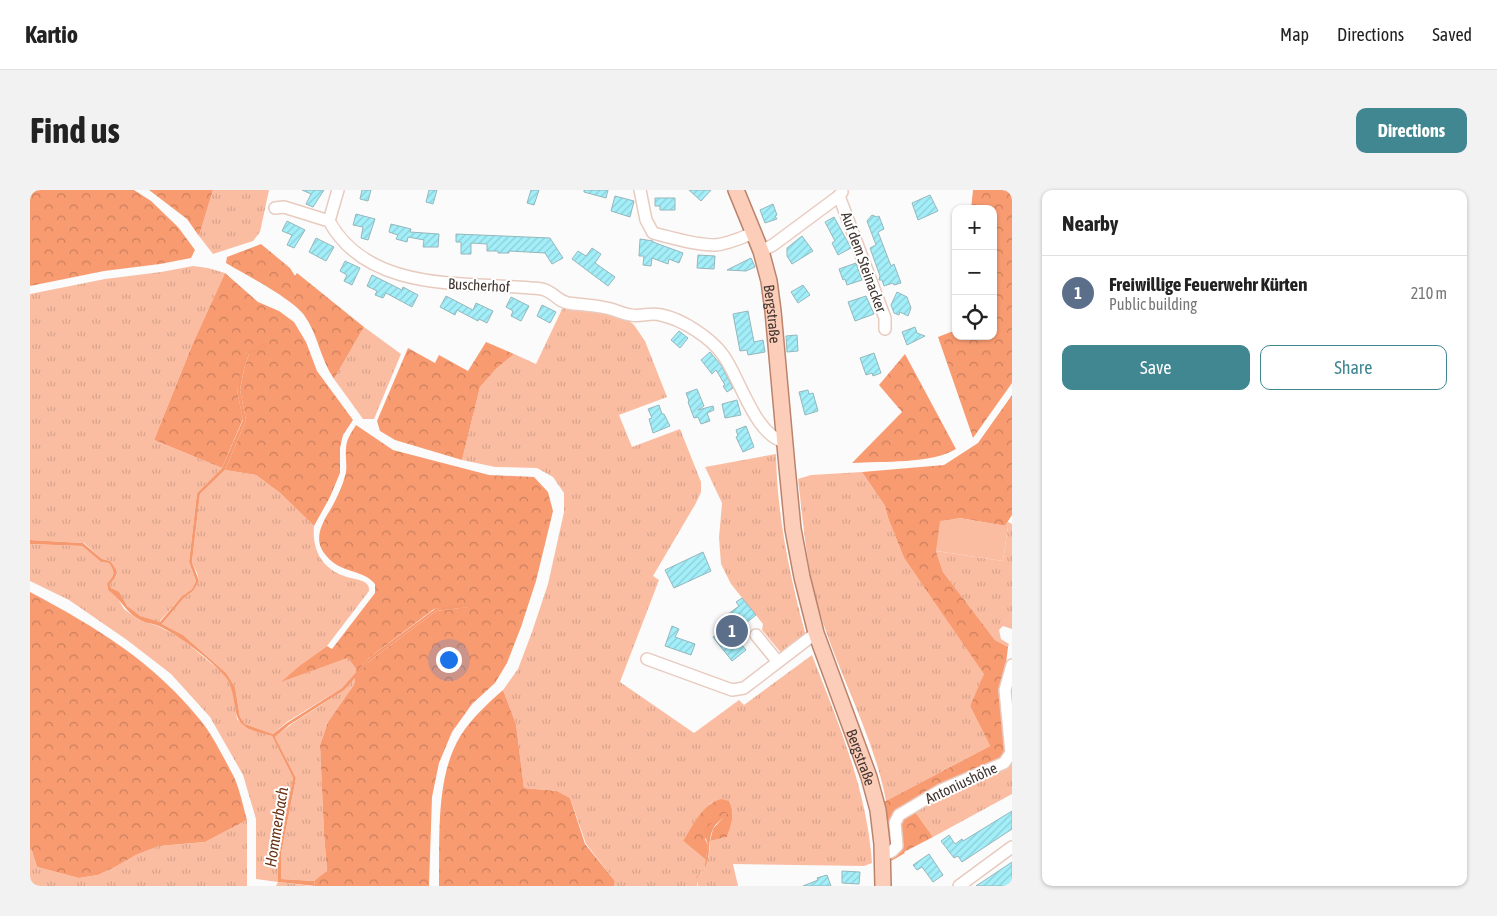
<!DOCTYPE html>
<meta charset="utf-8">
<style>
body{margin:0;font-family:"Asap Condensed",sans-serif;background:#f2f2f2;color:#222}
.controls{position:absolute;right:15px;top:15px;display:grid;overflow:hidden;border-radius:10px;box-shadow:0 1px 4px #0004}
.controls button{width:45px;height:45px;display:grid;place-items:center;padding:0;border:0;border-bottom:1px solid #e0e0e0;background:#fff;color:#222;font:25px sans-serif}
.you{position:absolute;left:418px;top:469px;width:18px;height:18px;margin:-12px;border:4px solid #fff;border-radius:50%;background:#1a73e8;box-shadow:0 0 0 8px #1a73e833}
.badge{display:grid;place-items:center;width:32px;height:32px;border-radius:50%;background:#408791;color:#fff;font-size:16px;font-weight:700}
.pin{position:absolute;translate:-50% -50%;border:2px solid #fff;box-shadow:0 1px 5px #0006}
.list{margin:0;padding:0;list-style:none}
h2{display:flex;justify-content:space-between;align-items:center;height:65px;margin:0;padding:0 20px;font-size:21px}
h2 small{font-size:16px;font-weight:400;color:#767676}
.list li{display:grid;grid-template-columns:32px 1fr auto;gap:15px;align-items:center;box-sizing:border-box;height:75px;padding:0 20px;border-top:1px solid #e0e0e0}
.list b{display:block;font-size:19px;white-space:nowrap}
.list p{margin:0;font-size:16px;white-space:nowrap;color:#767676}
.list em{font-size:16px;font-style:normal;color:#767676}
.actions{display:flex;gap:10px;padding:15px 20px}
.actions a{flex:1;padding:11px 0;border:1px solid #408791;border-radius:10px;text-align:center;font-size:18px;color:#408791}
.actions .main{background:#408791;color:#fff}
.icon{flex:none;width:28px;height:28px;fill:none;stroke:currentColor;stroke-width:2;stroke-linecap:round;stroke-linejoin:round}
.map{position:relative;flex:none;width:982px;height:696px;overflow:hidden;border-radius:10px}
header{display:flex;align-items:center;gap:30px;box-sizing:border-box;height:70px;padding:0 25px;background:#fff;border-bottom:1px solid #e0e0e0}
header strong{font-size:24px}
nav{display:flex;gap:28px;margin-inline-start:auto;font-size:18px}
.intro{display:flex;align-items:center;justify-content:space-between;box-sizing:border-box;height:120px;padding:0 30px}
h1{margin:0;font-size:35px}
.button{padding:12px 22px;border-radius:10px;background:#408791;color:#fff;font-size:18px;font-weight:700}
main{display:flex;gap:30px;padding:0 30px}
aside{flex:1;background:#fff;border-radius:10px;box-shadow:0 1px 4px #0004}
.map>svg:first-child{display:block}
</style>
<header>
<strong>Kartio</strong>
<nav><a>Map</a><a>Directions</a><a>Saved</a></nav>
</header>
<div class="intro"><h1>Find us</h1><a class="button">Directions</a></div>
<main>
<div class="map">
<svg width="982" height="696" viewBox="0 0 982 696">
<defs>
<pattern id="grass-tufts" width="24" height="20" patternUnits="userSpaceOnUse" patternTransform="scale(1.25)"><rect width="24" height="20" fill="#fbbda2"/><path d="M3 7l-1-3M5 7V3M7 7l1-3M15 17l-1-3M17 17v-4M19 17l1-3" fill="none" stroke="#d8a38c"/></pattern>
<pattern id="forest-crowns" width="20" height="18" patternUnits="userSpaceOnUse" patternTransform="scale(1.25)"><rect width="20" height="18" fill="#f99b71"/><path d="M2 6a3 3 0 1 1 6 0M12 15a3 3 0 1 1 6 0" fill="none" stroke="#cb7f5d"/></pattern>
<pattern id="building-hatch" width="6" height="6" patternUnits="userSpaceOnUse" patternTransform="scale(1.25)"><rect width="6" height="6" fill="#a2eef9"/><path d="M-1 1l2-2M0 6l6-6M5 7l2-2" fill="none" stroke="#8dcdd6"/></pattern>
</defs>
<rect width="100%" height="100%" fill="#fbfbfb"/>
<g fill="url(#grass-tufts)" fill-rule="evenodd">
<path d="M 183,0 L 239,0 L 230,42 L 223,51 L 183,64 L 169,46 Z"/>
<path d="M 163,76 L 178,78 L 195,83 L 163,153 L 124,250 L 192,278 L 167,303 L 159,372 L 166,391 L 162,399 L 151,407 L 129,432 C 118,429 105,426 97,416 C 91,409 89,403 81,398 L 80,394 L 87,385 L 80,371 L 72,369 L 54,353 L 0,350 L 0,104 L 75,89 L 131,82 Z"/>
<path d="M 534,115 L 572,119 L 597,129 L 604,135 L 615,151 L 637,207 L 589,225 L 602,257 L 650,239 L 671,292 L 671,302 L 666,313 L 623,386 L 629,390 L 590,492 L 664,543 L 709,510 L 714,515 L 782,465 C 808,532 837,600 842,673 L 834,676 L 703,674 L 708,696 L 668,696 L 667,691 L 667,696 L 584,696 L 585,691 L 556,654 L 540,608 L 527,601 L 494,598 L 486,534 L 473,500 L 488,479 L 502,442 L 518,394 L 534,322 L 534,303 L 523,287 L 507,278 L 465,277 L 432,270 L 450,197 L 466,179 L 484,164 L 506,174 ZM 699,611 C 706,624 701,634 697,647 L 680,651 C 679,666 679,679 666,688 L 674,681 L 676,670 L 653,651 L 672,623 L 681,613 Z"/>
<path d="M 334,137 L 371,164 L 344,229 L 333,229 L 304,189 Z"/>
<path d="M 746,264 C 747,326 760,387 776,446 L 752,464 L 732,440 L 733,434 L 701,394 L 691,374 L 689,348 L 692,313 L 675,277 Z"/>
<path d="M 195,280 L 226,285 L 250,303 L 284,336 C 282,359 291,378 314,386 C 321,389 332,389 337,394 C 339,397 339,397 339,401 L 297,456 L 269,476 L 253,491 L 318,468 L 326,479 L 326,483 L 312,498 L 257,532 L 243,544 L 215,534 L 210,527 L 205,497 L 196,483 L 153,445 L 132,434 L 153,409 L 164,400 L 169,391 L 167,383 L 162,372 L 170,304 Z"/>
<path d="M 832,282 L 855,316 L 858,328 L 874,368 L 955,484 L 940,516 L 960,556 L 856,611 C 843,542 806,481 787,413 C 776,373 773,330 768,289 L 781,285 Z"/>
<path d="M 978,332 L 982,334 L 982,439 L 973,436 L 969,440 L 971,449 L 979,454 L 978,457 L 965,450 L 913,382 L 906,361 L 973,371 L 978,336 L 975,336 Z"/>
<path d="M 0,354 L 52,356 L 71,372 L 79,373 C 86,384 84,384 77,394 L 78,400 L 86,405 L 94,419 L 109,430 L 128,436 L 151,448 L 194,484 L 203,499 L 207,529 L 214,536 L 242,546 L 263,588 L 248,664 L 248,692 L 281,696 L 246,696 L 248,692 L 226,689 L 226,629 L 213,585 L 180,527 L 141,484 L 97,450 L 39,410 L 0,391 Z"/>
<path d="M 325,487 L 325,493 L 298,532 L 290,555 L 294,644 L 297,682 L 284,691 L 251,689 L 251,664 L 266,588 L 245,547 C 270,525 303,512 325,487 Z"/>
<path d="M 982,566 L 982,604 L 903,647 L 883,619 Z"/>
<path d="M 217,630 L 217,696 L 0,696 L 0,659 L 2,661 L 7,677 L 49,688 L 68,685 L 85,677 L 106,665 L 129,656 L 175,652 Z"/>
</g>
<g fill="url(#forest-crowns)">
<path d="M 0,0 L 104,0 L 121,11 L 148,37 L 165,60 L 161,68 L 130,74 L 74,81 L 0,96 Z"/>
<path d="M 119,0 L 183,0 L 169,46 L 157,29 Z"/>
<path d="M 943,0 L 982,0 L 982,193 L 943,248 L 908,147 L 926,140 L 926,146 L 963,146 L 963,19 L 941,19 Z"/>
<path d="M 231,54 L 260,78 L 265,86 L 267,83 L 334,137 L 304,189 C 290,169 288,144 274,125 C 261,108 216,85 196,73 L 197,67 Z"/>
<path d="M 195,83 L 228,112 L 249,121 L 264,132 L 276,152 L 287,181 L 323,230 L 313,245 L 310,258 L 310,283 L 300,307 L 284,336 L 250,303 L 226,285 L 195,280 L 216,230 L 210,200 L 214,179 L 219,164 L 217,162 L 207,200 L 213,229 L 192,278 L 124,250 L 163,153 Z"/>
<path d="M 456,152 L 484,164 L 466,179 L 450,197 L 432,270 L 365,250 L 350,241 L 347,231 L 378,158 L 405,173 L 409,165 L 438,181 Z"/>
<path d="M 875,164 L 926,259 C 902,274 852,271 822,273 L 872,222 L 849,195 Z"/>
<path d="M 982,205 L 982,325 L 975,336 L 929,328 L 906,361 L 913,382 L 965,450 L 978,457 L 973,500 L 976,567 L 873,619 L 864,650 L 859,657 L 852,613 L 960,556 L 940,516 L 954,484 L 874,368 L 858,328 L 855,316 L 832,282 L 914,275 L 948,253 Z"/>
<path d="M 326,235 L 363,260 L 459,285 L 504,287 L 518,302 L 523,321 L 506,391 L 491,437 L 477,473 L 465,493 L 442,514 L 422,542 L 409,573 L 402,607 L 399,696 L 285,696 L 284,691 L 297,681 L 294,644 L 290,555 L 298,532 L 325,493 L 325,487 L 341,470 L 406,421 L 438,417 L 404,419 L 340,467 L 326,483 L 326,479 L 318,468 L 251,492 L 269,476 L 297,456 L 302,459 L 345,403 L 345,394 C 332,378 310,385 294,363 C 281,345 297,327 305,311 C 309,303 313,294 315,286 C 318,278 315,268 316,259 C 316,250 321,243 326,235 Z"/>
<path d="M 0,402 C 66,437 124,472 171,531 C 182,544 196,572 204,587 C 210,600 213,616 217,630 L 175,652 L 129,656 L 106,665 L 85,677 L 68,685 L 49,688 L 7,677 L 2,661 L 0,659 Z"/>
<path d="M 473,500 L 486,534 L 494,598 L 527,601 L 540,608 L 555,654 L 585,691 L 584,696 L 409,696 C 410,649 405,586 431,545 C 442,528 457,514 473,500 Z"/>
<path d="M 691,609 L 699,611 C 706,624 701,635 697,647 L 680,651 L 683,639 L 696,624 L 695,623 L 690,627 L 675,649 L 678,655 L 676,670 L 653,651 C 663,636 672,614 691,609 Z"/>
<path d="M 883,619 L 903,647 L 874,662 L 875,663 L 861,671 L 867,635 Z"/>
</g>
<path fill="#fbbda2" d="M 929,328 L 978,336 L 973,371 L 906,361 L 910,331 Z"/>
<g fill="#f7996f">
<path d="M 234,153 L 237,157 L 219,164 L 214,179 L 210,200 L 216,230 L 195,280 L 170,304 L 162,372 L 169,391 L 164,400 L 153,409 L 132,434 L 153,445 L 196,483 L 205,497 L 210,527 L 215,534 L 243,544 L 257,533 L 312,498 L 340,467 L 405,419 L 438,414 L 439,417 L 406,421 L 341,470 L 314,500 L 259,535 L 245,547 L 266,588 L 251,664 L 251,689 L 284,691 L 285,696 L 248,692 L 248,664 L 263,588 L 242,546 C 233,543 220,541 213,535 C 201,526 208,499 193,484 C 177,467 150,446 129,436 C 122,433 114,433 108,429 C 95,421 90,408 78,400 L 77,394 C 84,384 86,384 79,373 L 71,372 L 52,356 L 0,354 L 0,350 L 53,353 L 72,369 L 80,371 C 89,383 89,383 80,394 L 81,398 L 89,402 L 97,416 L 110,426 L 130,432 L 151,407 L 162,399 L 166,391 L 159,372 L 167,303 L 192,278 L 213,230 L 207,200 L 211,178 L 217,162 Z"/>
<path d="M 694,623 L 697,624 C 692,629 686,633 683,639 C 675,657 685,674 666,688 L 667,696 L 666,687 L 674,681 L 678,655 L 673,640 Z"/>
</g>
<g fill="url(#building-hatch)" stroke="#95b7bc">
<path d="M 272,0 L 294,0 L 283,17 L 276,14 L 281,4 Z"/>
<path d="M 332,0 L 341,0 L 338,11 L 330,9 Z"/>
<path d="M 399,0 L 407,0 L 403,14 L 396,12 Z"/>
<path d="M 501,0 L 509,0 L 504,15 L 497,13 Z"/>
<path d="M 554,0 L 578,0 L 576,8 L 554,2 Z"/>
<path d="M 659,0 L 681,0 L 671,11 Z"/>
<path d="M 900,5 L 908,21 L 888,30 L 882,13 Z"/>
<path d="M 585,6 L 604,11 L 600,27 L 581,21 Z"/>
<path d="M 625,8 L 645,8 L 645,20 L 630,20 L 630,16 L 625,16 Z"/>
<path d="M 743,14 L 747,25 L 745,26 L 747,29 L 735,33 L 730,20 Z"/>
<path d="M 326,24 L 345,29 L 338,50 L 331,48 L 333,37 L 323,35 Z"/>
<path d="M 842,25 L 847,27 L 849,26 L 854,39 L 848,42 L 861,76 L 864,74 L 871,93 L 864,95 L 863,93 L 854,96 L 852,90 L 849,90 L 850,86 L 840,58 L 846,55 L 837,31 Z"/>
<path d="M 804,27 L 821,58 L 808,65 L 802,53 L 805,51 L 795,32 Z"/>
<path d="M 257,31 L 275,40 L 264,58 L 257,55 L 262,45 L 252,41 Z"/>
<path d="M 361,34 L 381,39 L 380,42 L 409,44 L 408,57 L 393,57 L 394,50 L 378,47 L 377,52 L 366,49 L 368,45 L 359,42 Z"/>
<path d="M 426,44 L 520,48 L 533,68 L 522,74 L 515,63 L 479,61 L 479,63 L 468,63 L 468,61 L 457,61 L 457,54 L 441,53 L 441,64 L 431,64 L 431,52 L 426,52 Z"/>
<path d="M 772,46 L 783,61 L 762,74 L 757,66 L 757,58 Z"/>
<path d="M 286,48 L 304,57 L 296,71 L 279,62 Z"/>
<path d="M 610,49 L 623,51 L 623,52 L 653,63 L 649,73 L 639,69 L 638,74 L 622,68 L 621,76 L 613,75 L 614,66 L 609,66 Z"/>
<path d="M 562,58 L 571,64 L 565,73 L 585,87 L 578,96 L 542,69 L 548,61 L 556,66 Z"/>
<path d="M 668,65 L 685,66 L 684,79 L 667,78 Z"/>
<path d="M 721,68 L 725,77 L 716,81 L 697,80 Z"/>
<path d="M 315,71 L 330,78 L 322,95 L 314,91 L 317,85 L 310,81 Z"/>
<path d="M 826,73 L 832,90 L 817,95 L 815,89 L 813,90 L 809,79 Z"/>
<path d="M 342,85 L 372,100 L 373,97 L 388,105 L 382,117 L 356,103 L 353,108 L 345,105 L 347,101 L 337,96 Z"/>
<path d="M 773,95 L 780,105 L 768,113 L 761,102 Z"/>
<path d="M 867,102 L 877,107 L 881,118 L 878,126 L 870,122 L 869,125 L 864,123 L 861,115 Z"/>
<path d="M 416,106 L 443,120 L 446,113 L 463,121 L 457,133 L 449,129 L 448,131 L 427,120 L 425,125 L 410,117 Z"/>
<path d="M 836,106 L 844,124 L 825,131 L 818,112 Z"/>
<path d="M 481,107 L 499,116 L 491,131 L 481,126 L 483,121 L 476,117 Z"/>
<path d="M 512,115 L 526,122 L 520,133 L 507,126 Z"/>
<path d="M 718,121 L 724,152 L 733,150 L 735,162 L 718,165 L 717,160 L 710,161 L 703,124 Z"/>
<path d="M 885,137 L 887,143 L 895,146 L 877,155 L 872,142 Z"/>
<path d="M 649,141 L 658,148 L 650,158 L 641,150 Z"/>
<path d="M 767,145 L 768,161 L 757,162 L 756,146 Z"/>
<path d="M 680,162 L 691,175 L 703,198 L 697,202 L 693,196 L 695,195 L 686,180 L 682,184 L 671,170 Z"/>
<path d="M 844,163 L 851,183 L 843,186 L 842,183 L 836,185 L 830,168 Z"/>
<path d="M 667,199 L 674,216 L 668,220 L 683,216 L 684,220 L 677,223 L 680,231 L 671,234 L 668,227 L 664,228 L 658,212 L 659,211 L 656,203 Z"/>
<path d="M 778,200 L 779,204 L 783,203 L 788,221 L 775,225 L 769,202 Z"/>
<path d="M 707,210 L 711,225 L 695,228 L 692,214 Z"/>
<path d="M 629,215 L 632,224 L 634,224 L 640,236 L 623,243 L 619,229 L 622,228 L 618,219 Z"/>
<path d="M 716,236 L 724,257 L 713,262 L 706,247 L 708,246 L 706,240 Z"/>
<path d="M 673,362 L 681,381 L 644,398 L 635,380 Z"/>
<path d="M 712,408 L 726,425 L 705,442 L 706,444 L 705,446 L 716,460 L 702,471 L 683,447 L 692,440 L 689,435 L 695,430 L 693,428 L 709,416 L 706,412 Z"/>
<path d="M 642,436 L 649,439 L 645,447 L 665,454 L 661,465 L 635,456 Z"/>
<path d="M 982,621 L 982,639 L 932,672 L 928,666 L 924,668 L 911,651 L 919,645 L 925,654 L 932,649 L 933,651 Z"/>
<path d="M 899,664 L 913,685 L 903,692 L 892,677 L 887,680 L 883,675 Z"/>
<path d="M 982,672 L 982,696 L 946,696 Z"/>
<path d="M 812,681 L 830,682 L 829,694 L 812,693 Z"/>
<path d="M 797,685 L 801,696 L 773,696 L 788,690 L 787,688 Z"/>
</g>
<g fill="none" stroke-linecap="round" stroke-linejoin="round">
<defs>
<g id="minor">
<path d="M 610,0 L 616,30 L 623,43 C 643,48 665,55 685,55 C 698,54 711,48 723,43"/>
<path d="M 809,6 L 855,128 L 855,139"/>
<path d="M 245,18 L 254,17 L 299,31 C 338,102 432,92 500,98 C 506,98 515,99 519,102 C 527,106 528,111 538,113 C 550,115 563,115 576,118 C 584,119 592,124 601,125 C 611,127 621,122 631,125 C 652,129 681,148 693,165 C 710,188 725,246 755,252"/>
<path d="M 299,31 L 308,0"/>
<path d="M 731,61 L 743,55 L 809,6 L 812,2"/>
<path d="M 726,445 L 748,472 L 786,443"/>
<path d="M 617,469 L 702,500 L 714,498 L 748,472"/>
<path d="M 853,666 L 862,661 L 867,656 L 865,633 L 869,625 L 911,600 L 974,573 L 981,563 L 975,500 L 982,475"/>
<path d="M 929,696 L 982,657"/>
</g>
<g id="major">
<path id="s1" d="M 706,0 L 731,61 L 739,91 L 743,121 L 757,277 L 763,339 L 772,387 L 786,443 L 839,587 L 848,620 L 852,654 L 853,696"/>
</g>
</defs>
<use href="#minor" stroke="#e8cbbf" stroke-width="14"/>
<use href="#major" stroke="#ba836b" stroke-width="18"/>
<use href="#minor" stroke="#fff" stroke-width="11"/>
<use href="#major" stroke="#fccdb9" stroke-width="15"/>
</g>
<g text-anchor="middle" dominant-baseline="central" stroke-width="4" stroke-linejoin="round" paint-order="stroke">
<g font-size="15" fill="#423631" stroke="#fff">
<text transform="translate(834 72) rotate(70)">Auf dem Steinacker</text>
<text transform="translate(449 95) rotate(3)">Buscherhof</text>
<text stroke="none"><textPath href="#s1" startOffset="130">Bergstraße</textPath></text>
<text stroke="none"><textPath href="#s1" startOffset="585">Bergstraße</textPath></text>
<text transform="translate(931 593) rotate(-25)">Antoniushöhe</text>
</g>
<g font-size="16" font-style="italic" fill="#6b3012" stroke="#fff">
<text transform="translate(246 637) rotate(-81)">Hommerbach</text>
</g>
</g>
</svg>
<div class="controls">
<button>+</button>
<button>−</button>
<button><svg class="icon" aria-label="locate" viewBox="0 0 24 24"><circle cx="12" cy="12" r="6"/><path d="M12 2v4M12 18v4M2 12h4M18 12h4"/></svg></button>
</div>
<div class="you"></div>
<div class="pin badge" style="left:702px;top:441px;background:#5c6f8a">1</div>
</div>
<aside>
<h2>Nearby<small></small></h2>
<ul class="list">
<li><span class="badge" style="background:#5c6f8a">1</span><div><b>Freiwillige Feuerwehr Kürten</b><p>Public building</p></div><em>210 m</em></li>
</ul>
<div class="actions"><a class="main">Save</a><a>Share</a></div>
</aside>
</main>
